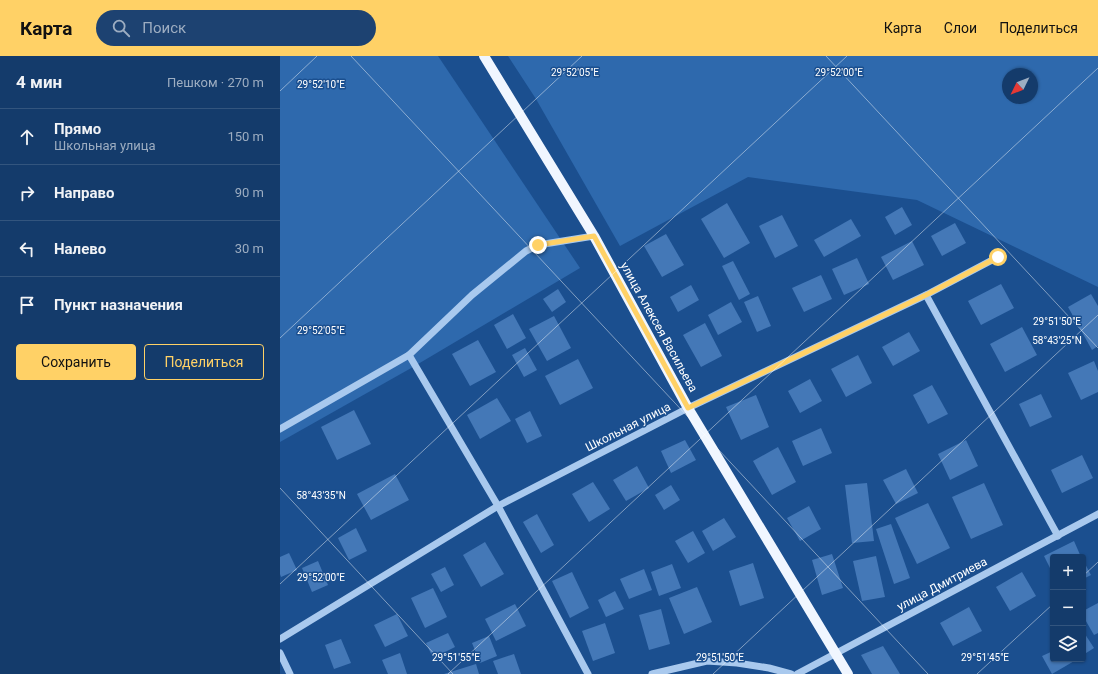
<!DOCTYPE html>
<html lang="ru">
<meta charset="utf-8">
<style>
body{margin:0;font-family:Roboto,sans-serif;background:#1d4271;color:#f1f3f6}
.controls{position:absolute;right:12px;bottom:12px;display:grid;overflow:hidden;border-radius:4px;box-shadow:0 1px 3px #0004}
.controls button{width:36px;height:36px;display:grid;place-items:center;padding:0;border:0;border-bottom:1px solid #33557e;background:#143b6b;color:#f1f3f6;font:20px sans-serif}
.compass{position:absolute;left:722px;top:12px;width:36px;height:36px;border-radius:50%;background:#143b6b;box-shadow:0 1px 3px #0004;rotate:227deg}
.stop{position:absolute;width:12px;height:12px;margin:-9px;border:3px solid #ffd166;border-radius:50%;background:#fff}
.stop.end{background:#ffd166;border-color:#fff;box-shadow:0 1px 4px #0008}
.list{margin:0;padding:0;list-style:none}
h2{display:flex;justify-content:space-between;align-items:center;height:52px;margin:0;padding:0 16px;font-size:17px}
h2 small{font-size:13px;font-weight:400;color:#9dadc1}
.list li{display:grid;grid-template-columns:26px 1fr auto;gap:12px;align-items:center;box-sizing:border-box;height:56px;padding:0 16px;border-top:1px solid #33557e}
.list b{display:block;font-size:15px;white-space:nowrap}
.list p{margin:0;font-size:13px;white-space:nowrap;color:#9dadc1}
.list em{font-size:13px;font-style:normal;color:#9dadc1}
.actions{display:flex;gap:8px;padding:12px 16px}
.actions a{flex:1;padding:9px 0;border:1px solid #ffd166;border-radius:4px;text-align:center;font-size:14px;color:#ffd166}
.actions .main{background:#ffd166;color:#111}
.icon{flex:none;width:22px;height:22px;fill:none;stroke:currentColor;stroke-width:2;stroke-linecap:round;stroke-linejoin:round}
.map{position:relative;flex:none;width:818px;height:618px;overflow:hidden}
header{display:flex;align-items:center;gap:24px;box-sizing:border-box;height:56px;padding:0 20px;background:#ffd166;color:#111}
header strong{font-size:19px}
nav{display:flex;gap:22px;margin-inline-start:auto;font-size:14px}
.search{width:280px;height:36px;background:#1d4271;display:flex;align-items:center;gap:10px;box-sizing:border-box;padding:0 14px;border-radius:22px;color:#9dadc1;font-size:15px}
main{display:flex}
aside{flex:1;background:#143b6b}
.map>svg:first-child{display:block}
</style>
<header>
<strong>Карта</strong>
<div class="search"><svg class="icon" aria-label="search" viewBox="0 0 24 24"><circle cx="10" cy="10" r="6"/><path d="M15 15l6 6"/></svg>Поиск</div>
<nav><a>Карта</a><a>Слои</a><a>Поделиться</a></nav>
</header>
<main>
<aside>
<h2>4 мин<small>Пешком · 270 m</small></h2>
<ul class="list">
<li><svg class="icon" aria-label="ahead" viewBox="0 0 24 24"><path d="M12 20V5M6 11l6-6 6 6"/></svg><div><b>Прямо</b><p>Школьная улица</p></div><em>150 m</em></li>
<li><svg class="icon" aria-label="right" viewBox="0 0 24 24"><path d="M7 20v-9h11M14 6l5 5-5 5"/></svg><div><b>Направо</b></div><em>90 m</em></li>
<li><svg class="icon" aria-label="left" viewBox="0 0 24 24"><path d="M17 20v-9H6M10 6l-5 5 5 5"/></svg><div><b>Налево</b></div><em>30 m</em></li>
<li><svg class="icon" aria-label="arrive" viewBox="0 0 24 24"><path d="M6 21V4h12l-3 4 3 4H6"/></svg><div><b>Пункт назначения</b></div></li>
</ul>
<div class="actions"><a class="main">Сохранить</a><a>Поделиться</a></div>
</aside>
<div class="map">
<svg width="818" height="618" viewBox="0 0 818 618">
<rect width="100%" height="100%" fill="#1b4f8f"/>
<g fill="#2e69ad" fill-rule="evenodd">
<path d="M 0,0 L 158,0 L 300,212 L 133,311 L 0,386 Z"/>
<path d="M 228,0 L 818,0 L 818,231 L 637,144 L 468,121 L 340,190 L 256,43 ZM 728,18 L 752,18 L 752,42 L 728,42 Z"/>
</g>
<g fill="#4478b7">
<path d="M 447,147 L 470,187 L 444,202 L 421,163 Z"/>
<path d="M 622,151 L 632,169 L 615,179 L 605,161 Z"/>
<path d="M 502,159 L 518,190 L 495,202 L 479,170 Z"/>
<path d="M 571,163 L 581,180 L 544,201 L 534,184 Z"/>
<path d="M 675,167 L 686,187 L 662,200 L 651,180 Z"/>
<path d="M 386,178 L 404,209 L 382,221 L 364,190 Z"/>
<path d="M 632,185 L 644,209 L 613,224 L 601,201 Z"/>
<path d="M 577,202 L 589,228 L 564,239 L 552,213 Z"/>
<path d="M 453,205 L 470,238 L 459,244 L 442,210 Z"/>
<path d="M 541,219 L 552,243 L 524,256 L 512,232 Z"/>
<path d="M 721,228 L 734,252 L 701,269 L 688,245 Z"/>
<path d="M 411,229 L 419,244 L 398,256 L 390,241 Z"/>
<path d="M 278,233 L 286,246 L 272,256 L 263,243 Z"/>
<path d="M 811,238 L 818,250 L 818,290 L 812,294 L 788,251 Z"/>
<path d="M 478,240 L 491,270 L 477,276 L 464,246 Z"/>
<path d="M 451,246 L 462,266 L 438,279 L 428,259 Z"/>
<path d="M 233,258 L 246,282 L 227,293 L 214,269 Z"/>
<path d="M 274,260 L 291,292 L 267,305 L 249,273 Z"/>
<path d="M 425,267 L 442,300 L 421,311 L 403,279 Z"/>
<path d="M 742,271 L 757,299 L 725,316 L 710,288 Z"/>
<path d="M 629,276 L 640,295 L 613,310 L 602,291 Z"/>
<path d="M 198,284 L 216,316 L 190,330 L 172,298 Z"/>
<path d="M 245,292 L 257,314 L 244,321 L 232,299 Z"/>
<path d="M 578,299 L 592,327 L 566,341 L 551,313 Z"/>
<path d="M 298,303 L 313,332 L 280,349 L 265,320 Z"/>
<path d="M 814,305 L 818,315 L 818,336 L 801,344 L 788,317 Z"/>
<path d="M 530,323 L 542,345 L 520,357 L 508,335 Z"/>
<path d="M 652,329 L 668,358 L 648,368 L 633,339 Z"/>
<path d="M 761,338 L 772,361 L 750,371 L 739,348 Z"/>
<path d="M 476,339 L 489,371 L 461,384 L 446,351 Z"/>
<path d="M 217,342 L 231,365 L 200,383 L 187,359 Z"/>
<path d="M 74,354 L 91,388 L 57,404 L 41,371 Z"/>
<path d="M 250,355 L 262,380 L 247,387 L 235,363 Z"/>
<path d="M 541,372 L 552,397 L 523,410 L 512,385 Z"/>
<path d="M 405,384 L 416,404 L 391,417 L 381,395 Z"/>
<path d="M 686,384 L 698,410 L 670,424 L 658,398 Z"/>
<path d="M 498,391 L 516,426 L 492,439 L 473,405 Z"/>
<path d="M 802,399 L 813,422 L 782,437 L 771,414 Z"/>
<path d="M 357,410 L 369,432 L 346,445 L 333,424 Z"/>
<path d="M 626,413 L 638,437 L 616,448 L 603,424 Z"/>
<path d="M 115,418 L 129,444 L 91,464 L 77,438 Z"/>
<path d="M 313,426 L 330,453 L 309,466 L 292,438 Z"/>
<path d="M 587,427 L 594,485 L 572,487 L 565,429 Z"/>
<path d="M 704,427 L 723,469 L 691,483 L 672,441 Z"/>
<path d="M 391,429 L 400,444 L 384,454 L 375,439 Z"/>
<path d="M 648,447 L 670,492 L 637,508 L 615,462 Z"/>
<path d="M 529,450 L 541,473 L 520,485 L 507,462 Z"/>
<path d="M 257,458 L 274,489 L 261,497 L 243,466 Z"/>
<path d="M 444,462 L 456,481 L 433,495 L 422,475 Z"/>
<path d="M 611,468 L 630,522 L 614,528 L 596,473 Z"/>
<path d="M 76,472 L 87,495 L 69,504 L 58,482 Z"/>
<path d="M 413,475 L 425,497 L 408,507 L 395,485 Z"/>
<path d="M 794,485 L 801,501 L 773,501 L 773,518 L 764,500 Z"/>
<path d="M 205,486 L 224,518 L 201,531 L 183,499 Z"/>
<path d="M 9,497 L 17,514 L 1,521 L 0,518 L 0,501 Z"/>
<path d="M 552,498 L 563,532 L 542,539 L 532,504 Z"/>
<path d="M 596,500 L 605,541 L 582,545 L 573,505 Z"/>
<path d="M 803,504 L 811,519 L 803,523 Z"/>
<path d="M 38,505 L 48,529 L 32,536 L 22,512 Z"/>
<path d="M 473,507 L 484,542 L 460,550 L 449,515 Z"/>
<path d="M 392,508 L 401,532 L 379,540 L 371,516 Z"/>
<path d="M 165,511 L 174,529 L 161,536 L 151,518 Z"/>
<path d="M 364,513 L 372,534 L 349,543 L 340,523 Z"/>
<path d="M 292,516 L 309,552 L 290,562 L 272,525 Z"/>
<path d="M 742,516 L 756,540 L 730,555 L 716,531 Z"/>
<path d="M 417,531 L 432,566 L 404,578 L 389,542 Z"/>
<path d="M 153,532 L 167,561 L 145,572 L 131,542 Z"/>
<path d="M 335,535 L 344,553 L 326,561 L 318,544 Z"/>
<path d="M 818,547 L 818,577 L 814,579 L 803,560 L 803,555 Z"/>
<path d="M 235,548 L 246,570 L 216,585 L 205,563 Z"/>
<path d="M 689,551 L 702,575 L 673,590 L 660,567 Z"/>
<path d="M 381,553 L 390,588 L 369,594 L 359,559 Z"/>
<path d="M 117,558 L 128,580 L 105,591 L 94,569 Z"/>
<path d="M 325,567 L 335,597 L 313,605 L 302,575 Z"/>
<path d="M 803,575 L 814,592 L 803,599 Z"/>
<path d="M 168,577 L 175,591 L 153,602 L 146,587 Z"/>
<path d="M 209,580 L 217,600 L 200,607 L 192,587 Z"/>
<path d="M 61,583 L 71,607 L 54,613 L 45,589 Z"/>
<path d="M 603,590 L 620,618 L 592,618 L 581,599 Z"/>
<path d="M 773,595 L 773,603 L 796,603 L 796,604 L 772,618 L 762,600 Z"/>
<path d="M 120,597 L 127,618 L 108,618 L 102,604 Z"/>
<path d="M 234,598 L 241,618 L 218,618 L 213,605 Z"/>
<path d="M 196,608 L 199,618 L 164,618 Z"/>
</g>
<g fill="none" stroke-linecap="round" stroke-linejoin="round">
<g stroke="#a9c9ee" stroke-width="7">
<path d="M 646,239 L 778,480"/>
<path d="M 129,299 L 218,450 L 308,618"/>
<path d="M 0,373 L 129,299 L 192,239 L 246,195 L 258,189 L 314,180"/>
<path d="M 0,583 L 218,450 L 408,352 L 646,239 L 718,201"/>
<path d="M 0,597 L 10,618"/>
<path d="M 372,618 L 427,605 L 457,607 L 489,612 L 511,618"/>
<path d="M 517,618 L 818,458"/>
</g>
<path stroke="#f0f6ff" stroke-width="10" d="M 204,0 L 314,180 L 408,352 L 568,618"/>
</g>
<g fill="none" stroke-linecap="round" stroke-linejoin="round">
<path stroke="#ffd166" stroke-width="5" d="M 258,189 L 314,180 L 408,352 L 646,239 L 718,201"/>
</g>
<path fill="none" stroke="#fff" stroke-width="1" stroke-opacity="0.45" d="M 71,0 L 648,618M 546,0 L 818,292M 0,35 L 37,0M 0,282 L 302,0M 0,432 L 173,618M 803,520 L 818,506M 0,528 L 567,0M 168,618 L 818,12M 433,618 L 818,259M 697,618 L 773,548"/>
<g text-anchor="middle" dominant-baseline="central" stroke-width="3" stroke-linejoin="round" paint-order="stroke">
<g font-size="12" fill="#fff" stroke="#1b4f8f">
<text transform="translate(379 271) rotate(61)">улица Алексея Васильева</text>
<text transform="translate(348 371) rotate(-27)">Школьная улица</text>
<text transform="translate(662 528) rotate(-28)">улица Дмитриева</text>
</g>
</g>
<g font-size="10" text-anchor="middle" fill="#fff" stroke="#1b4f8f" stroke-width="3" stroke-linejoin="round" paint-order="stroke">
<text x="295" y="20">29°52'05"E</text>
<text x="559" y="20">29°52'00"E</text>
<text x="41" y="32">29°52'10"E</text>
<text x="777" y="269">29°51'50"E</text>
<text x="41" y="278">29°52'05"E</text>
<text x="777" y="288">58°43'25"N</text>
<text x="41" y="443">58°43'35"N</text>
<text x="41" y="525">29°52'00"E</text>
<text x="176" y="605">29°51'55"E</text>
<text x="440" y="605">29°51'50"E</text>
<text x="705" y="605">29°51'45"E</text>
</g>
</svg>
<div class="controls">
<button>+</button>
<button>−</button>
<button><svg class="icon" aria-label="layers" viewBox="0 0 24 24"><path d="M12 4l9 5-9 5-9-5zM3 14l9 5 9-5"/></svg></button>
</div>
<svg class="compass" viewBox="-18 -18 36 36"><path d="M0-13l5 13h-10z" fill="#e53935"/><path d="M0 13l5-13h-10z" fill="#9dadc1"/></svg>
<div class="stop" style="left:718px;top:201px"></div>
<div class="stop end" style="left:258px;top:189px"></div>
</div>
</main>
